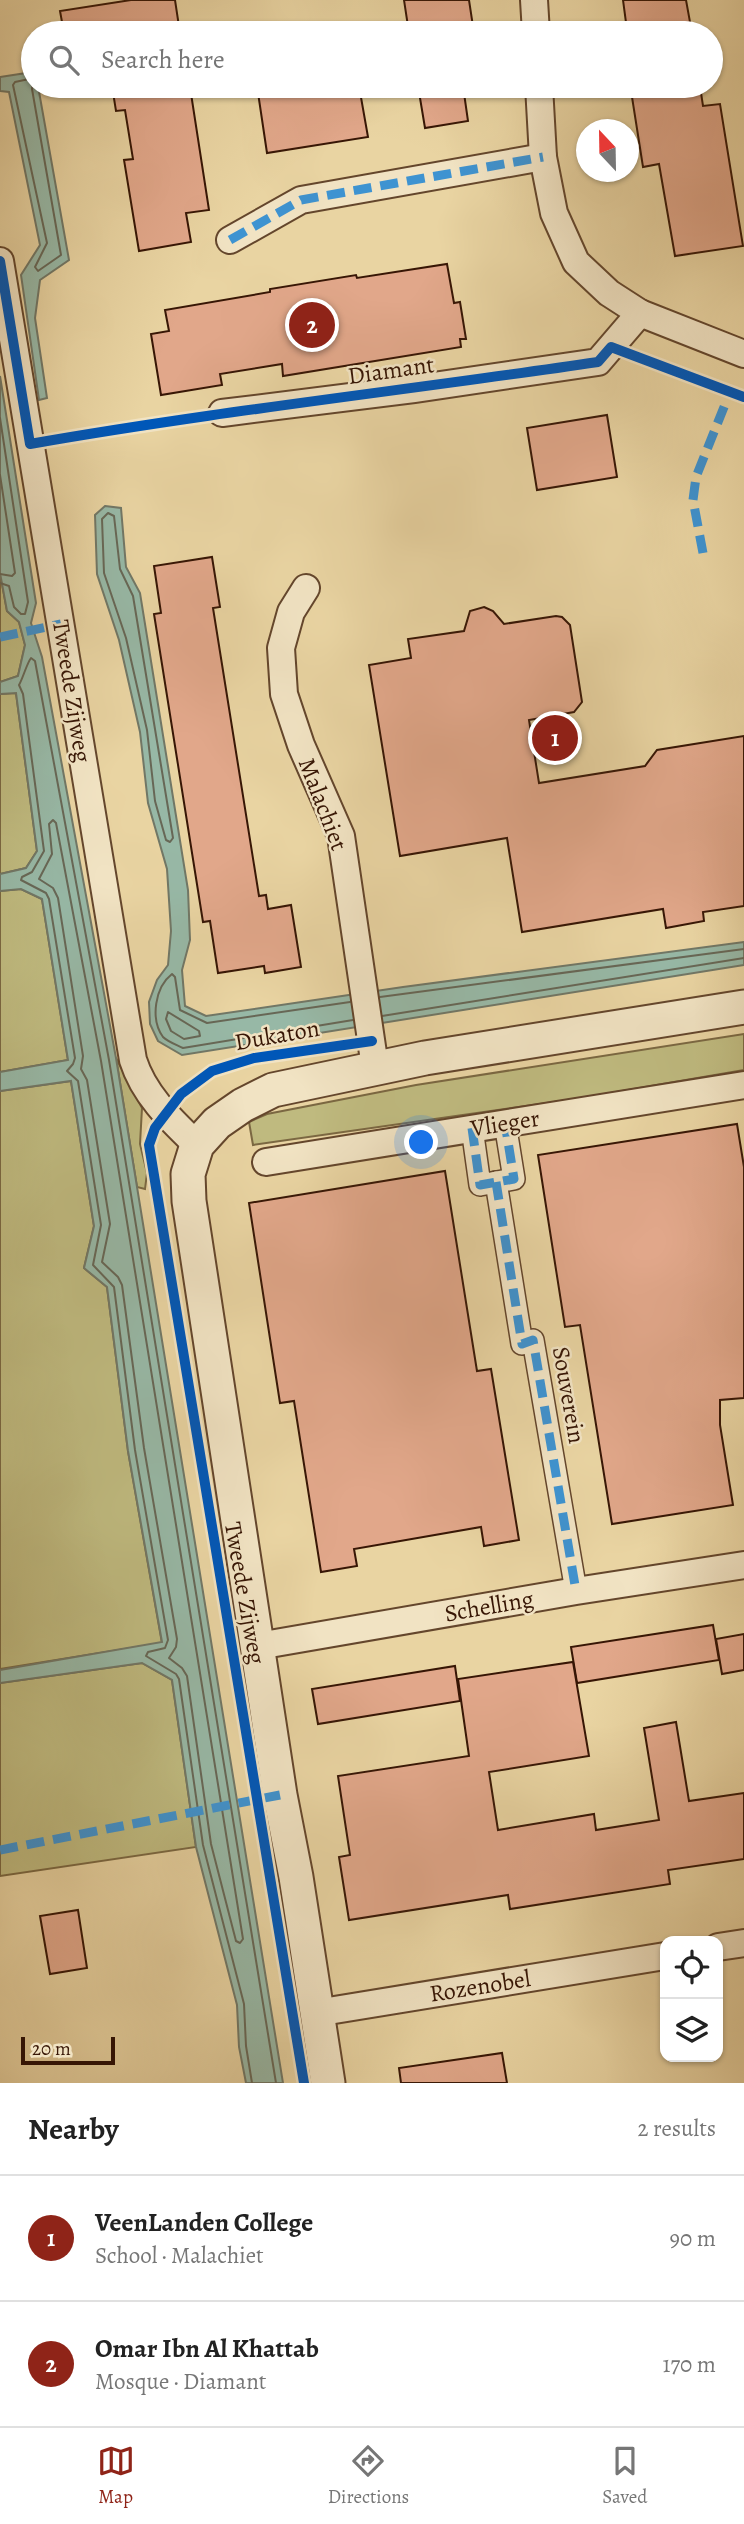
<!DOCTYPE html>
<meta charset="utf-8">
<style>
body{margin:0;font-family:Alegreya,serif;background:#f2f2f2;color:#222}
.controls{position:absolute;right:21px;bottom:21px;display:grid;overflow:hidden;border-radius:14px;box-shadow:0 2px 5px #0004}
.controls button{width:63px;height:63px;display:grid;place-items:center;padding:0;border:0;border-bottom:2px solid #e0e0e0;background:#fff;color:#222;font:35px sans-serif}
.compass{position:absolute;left:576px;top:119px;width:63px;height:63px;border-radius:50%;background:#fff;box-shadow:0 2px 5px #0004;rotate:338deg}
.scale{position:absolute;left:21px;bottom:18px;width:94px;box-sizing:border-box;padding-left:7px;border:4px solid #371605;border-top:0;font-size:19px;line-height:24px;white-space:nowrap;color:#371605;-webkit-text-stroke:5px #f1e3c3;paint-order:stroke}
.you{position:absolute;left:422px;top:1143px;width:24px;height:24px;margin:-18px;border:5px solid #fff;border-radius:50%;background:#1a73e8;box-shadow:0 0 0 10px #1a73e833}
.badge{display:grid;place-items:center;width:46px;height:46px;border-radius:50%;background:#8f2418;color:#fff;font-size:23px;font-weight:700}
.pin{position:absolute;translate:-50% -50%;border:4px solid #fff;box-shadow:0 2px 7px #0006}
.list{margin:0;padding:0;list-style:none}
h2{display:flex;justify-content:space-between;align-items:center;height:91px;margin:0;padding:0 28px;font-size:30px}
h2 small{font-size:23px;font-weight:400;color:#767676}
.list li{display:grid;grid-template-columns:46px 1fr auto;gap:21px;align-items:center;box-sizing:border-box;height:126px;padding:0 28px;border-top:2px solid #e0e0e0}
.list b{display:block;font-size:26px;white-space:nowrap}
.list p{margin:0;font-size:23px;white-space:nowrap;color:#767676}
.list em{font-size:23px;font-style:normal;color:#767676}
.icon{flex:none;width:38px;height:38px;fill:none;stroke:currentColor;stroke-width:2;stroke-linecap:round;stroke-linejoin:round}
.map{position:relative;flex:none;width:744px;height:2083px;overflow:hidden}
.search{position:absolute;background:#fff;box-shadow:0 2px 5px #0004;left:21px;right:21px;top:21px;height:77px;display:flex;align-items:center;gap:18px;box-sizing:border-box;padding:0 24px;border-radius:38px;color:#767676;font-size:26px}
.sheet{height:343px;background:#fff}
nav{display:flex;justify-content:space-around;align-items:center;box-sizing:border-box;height:98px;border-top:2px solid #e0e0e0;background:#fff;font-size:19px;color:#767676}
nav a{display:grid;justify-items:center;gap:4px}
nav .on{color:#8f2418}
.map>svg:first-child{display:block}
</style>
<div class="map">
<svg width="744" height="2083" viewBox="0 0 744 2083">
<rect width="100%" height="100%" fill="#e9d4a2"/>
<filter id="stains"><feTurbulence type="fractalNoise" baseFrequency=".00286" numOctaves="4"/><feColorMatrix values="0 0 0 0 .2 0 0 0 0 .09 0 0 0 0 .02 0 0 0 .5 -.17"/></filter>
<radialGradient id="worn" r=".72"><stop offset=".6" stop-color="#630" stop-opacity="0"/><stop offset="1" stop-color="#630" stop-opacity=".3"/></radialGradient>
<g fill="#bfba7f" stroke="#7b6842" stroke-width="2">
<path d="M 0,573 L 7,611 L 19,622 L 25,645 L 18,676 L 0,682 Z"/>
<path d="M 16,693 L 37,851 L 26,868 L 0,874 L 0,694 Z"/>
<path d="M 21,889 L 42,899 L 68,1060 L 0,1072 L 0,891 Z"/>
<path d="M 744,1034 L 744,1070 L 581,1098 L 253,1145 L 249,1122 L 267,1114 L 416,1085 Z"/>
<path d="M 116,1058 L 142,1108 L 140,1144 L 147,1173 L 145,1189 L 137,1187 Z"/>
<path d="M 71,1081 L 94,1226 L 84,1268 L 107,1287 L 128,1451 L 162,1643 L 0,1669 L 0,1091 Z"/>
<path d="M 142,1663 L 172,1680 L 196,1847 L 0,1876 L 0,1683 Z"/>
</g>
<g fill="#97b8a6" stroke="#717766" stroke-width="2">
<path d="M 33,72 L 33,86 L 38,86 L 69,260 L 40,280 L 35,318 L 47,398 L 39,400 L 21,275 L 40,245 L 9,92 L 0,91 L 0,77 Z"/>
<path d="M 0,376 L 36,603 L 31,623 L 42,657 L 116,1058 L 283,2083 L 246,2083 L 239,2047 L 237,2005 L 196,1847 L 172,1680 L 142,1663 L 0,1683 L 0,1670 L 162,1642 L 128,1451 L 107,1287 L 84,1268 L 94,1226 L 71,1081 L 0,1091 L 0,1072 L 68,1060 L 42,899 L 21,889 L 0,891 L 0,874 L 26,868 L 37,851 L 16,693 L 0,694 L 0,682 L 18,676 L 25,645 L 19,622 L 7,611 L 0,573 Z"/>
<path d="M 105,506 L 121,508 L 126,567 L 140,593 L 188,890 L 190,940 L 182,970 L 185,1006 L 206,1016 L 403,987 L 744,942 L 744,965 L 182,1055 L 158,1041 L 150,1024 L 149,1002 L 157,980 L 168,965 L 171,931 L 167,869 L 148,803 L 140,732 L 119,640 L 97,574 L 95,515 Z"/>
</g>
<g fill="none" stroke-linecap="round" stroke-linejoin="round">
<g stroke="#676756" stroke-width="2">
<path d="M 29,79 L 33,82 L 32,89 L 61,255 L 38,271 L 35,267 L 47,243 L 13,85 L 15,82 Z"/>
<path d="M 0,418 L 28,602 L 25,614 L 21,614 L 14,607 L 9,586 L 0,583"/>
<path d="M 0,475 L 15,573 L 12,576 L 0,574"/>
<path d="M 108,513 L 114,516 L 120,569 L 133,596 L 173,838 L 170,842 L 166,840 L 155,801 L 147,730 L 126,638 L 104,573 L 102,519 Z"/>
<path d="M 53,820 L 56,823 L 101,1061 L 243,1939 L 240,1943 L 236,1941 L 211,1844 L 187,1676 L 182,1668 L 169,1658 L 176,1647 L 177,1639 L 144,1448 L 122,1285 L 118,1277 L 102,1262 L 110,1224 L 87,1080 L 81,1069 L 83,1056 L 58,898 L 53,888 L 39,879 L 52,854 L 49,824 Z"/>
<path d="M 380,997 L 744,949"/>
<path d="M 350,1002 L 207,1023 L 180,1010 L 175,977 L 172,974 C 155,987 150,1019 163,1037 C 168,1042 177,1045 183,1048 L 353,1020"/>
<path d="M 168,1012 L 199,1031 L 200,1036 L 184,1039 L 171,1031 L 166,1019 Z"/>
<path d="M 382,1016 L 744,958"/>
<path d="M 252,2083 L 246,2046 L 244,2004 L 203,1845 L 179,1679 L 176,1674 L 146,1656 L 148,1652 L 165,1648 L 168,1640 L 135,1450 L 114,1287 L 93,1265 L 101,1225 L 78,1081 L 67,1071 L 73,1064 L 75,1058 L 49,899 L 46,893 L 21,880 L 22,877 L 32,872 L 44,851 L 23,694 L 19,685 C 23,678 27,663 31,658 L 35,661 L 109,1060 L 276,2083"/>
</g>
</g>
<g fill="#e1a78a" stroke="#371605" stroke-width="2">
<path d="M 131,0 L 175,0 L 180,33 L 64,33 L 60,11 Z"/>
<path d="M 404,0 L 469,0 L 474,33 L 409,33 Z"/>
<path d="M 623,0 L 686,0 L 692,33 L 637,33 L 638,28 L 627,30 Z"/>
<path d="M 112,86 L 190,87 L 209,210 L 186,213 L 191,242 L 139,251 L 124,160 L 133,159 L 125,110 L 116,111 Z"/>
<path d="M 257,86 L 359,86 L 368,137 L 267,153 Z"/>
<path d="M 418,86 L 463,86 L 468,121 L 425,128 Z"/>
<path d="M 647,86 L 700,86 L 703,106 L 720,104 L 743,246 L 675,256 L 659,164 L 643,167 L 632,97 L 648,94 Z"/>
<path d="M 447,264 L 454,303 L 460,302 L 466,339 L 460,339 L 461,347 L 283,376 L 282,364 L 220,374 L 222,385 L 161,395 L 151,334 L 169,331 L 165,310 L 270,292 L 270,289 L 356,275 L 357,278 Z"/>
<path d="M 607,415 L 617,477 L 537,490 L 527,428 Z"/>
<path d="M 212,557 L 220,607 L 213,608 L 259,896 L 266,895 L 268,909 L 291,905 L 301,967 L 265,973 L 264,966 L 218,973 L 210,921 L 203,922 L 154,614 L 161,613 L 154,566 Z"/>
<path d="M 484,607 L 493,611 L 504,624 L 556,616 L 562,617 L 570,625 L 582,702 L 574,712 L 529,720 L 539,783 L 645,766 L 657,750 L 744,736 L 744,906 L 703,912 L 704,921 L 666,928 L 663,909 L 522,932 L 507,838 L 400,856 L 369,665 L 411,658 L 408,639 L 464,631 L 470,611 Z"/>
<path d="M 737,1124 L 744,1167 L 744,1398 L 720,1400 L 720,1425 L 733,1505 L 612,1524 L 580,1325 L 565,1327 L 538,1155 Z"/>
<path d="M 445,1171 L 477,1371 L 491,1369 L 519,1540 L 484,1546 L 481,1527 L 354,1549 L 357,1566 L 321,1572 L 294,1401 L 280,1403 L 249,1203 Z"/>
<path d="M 713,1625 L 719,1660 L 577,1683 L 571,1647 Z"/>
<path d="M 744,1634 L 744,1670 L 722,1674 L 716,1639 Z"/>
<path d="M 573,1662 L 589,1756 L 489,1772 L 498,1830 L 594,1814 L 596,1830 L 659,1820 L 644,1728 L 676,1722 L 689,1801 L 744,1793 L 744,1859 L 668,1870 L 670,1884 L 510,1909 L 508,1895 L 349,1920 L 339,1857 L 350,1855 L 338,1776 L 469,1756 L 458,1679 Z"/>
<path d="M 455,1666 L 460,1701 L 318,1724 L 312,1689 Z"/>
<path d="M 78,1910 L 87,1968 L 50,1974 L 40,1916 Z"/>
<path d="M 502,2053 L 507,2083 L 401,2083 L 399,2068 Z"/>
</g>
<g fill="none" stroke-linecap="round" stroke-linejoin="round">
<defs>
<g id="pedestrian">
<path d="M 472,1128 L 480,1185 L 514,1179 L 505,1123"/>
<path d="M 496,1182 L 522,1344 L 533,1340 L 576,1591"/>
</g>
<g id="minor">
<path d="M 534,0 L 536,33"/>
<path d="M 230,240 L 301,200 L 543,157"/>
<path d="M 0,261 L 133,1060 C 144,1095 171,1120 197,1145"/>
<path d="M 640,313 L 744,354"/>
<path d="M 222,413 L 414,389 L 598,362 L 640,313 L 609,293 L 576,262 L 554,213 L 543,157 L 539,86"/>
<path d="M 306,588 L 291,612 L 281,648 L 284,694 L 301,745 L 341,836 L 375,1067"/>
<path d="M 266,1162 L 744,1085"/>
<path d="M 258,1646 L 576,1591 L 744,1565"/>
<path d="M 718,1947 L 744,1943"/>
<path d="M 316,2013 L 665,1956"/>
</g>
<path id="tertiary" d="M 328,2083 L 296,1877 L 280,1795 L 189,1201 L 188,1174 L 197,1145 L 217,1123 L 243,1105 L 273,1090 L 425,1058 L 744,1007"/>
</defs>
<use href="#pedestrian" stroke="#64462c" stroke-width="24"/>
<use href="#minor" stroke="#64462c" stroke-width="30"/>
<use href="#tertiary" stroke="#64462c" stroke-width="37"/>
<use href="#pedestrian" stroke="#f1e3c3" stroke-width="21"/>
<use href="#minor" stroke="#f1e3c3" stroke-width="26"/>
<use href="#tertiary" stroke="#f1e3c3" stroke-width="33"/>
<g stroke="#3e93d1" stroke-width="9" stroke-dasharray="18 9" stroke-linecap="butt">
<path d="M 230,240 L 301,200 L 543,157"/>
<path d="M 703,553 L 693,500 L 696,477 L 730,392"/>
<path d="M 0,637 L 61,624"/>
<path d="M 472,1128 L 480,1185 L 514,1179 L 505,1123"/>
<path d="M 496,1182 L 522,1344 L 533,1340 L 576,1591"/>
<path d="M 0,1850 L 280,1795"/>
</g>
<defs>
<g id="cycleway">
<path d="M 0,261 L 30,444 C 218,411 409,390 598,362 L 611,347 L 744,397"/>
<path d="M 304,2083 L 149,1145 L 155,1128 L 181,1094 L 212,1071 L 254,1058 L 372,1041"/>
</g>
</defs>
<use href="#cycleway" stroke="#f1e3c3" stroke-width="15"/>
<use href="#cycleway" stroke="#0057b8" stroke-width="10"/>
</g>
<g text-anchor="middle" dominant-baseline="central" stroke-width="5" stroke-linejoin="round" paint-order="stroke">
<g font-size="24" fill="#371605" stroke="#f1e3c3">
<text transform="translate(391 370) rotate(-8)">Diamant</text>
<text transform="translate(72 691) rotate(81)">Tweede Zijweg</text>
<text transform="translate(323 804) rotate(69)">Malachiet</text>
<text transform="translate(277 1035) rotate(-10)">Dukaton</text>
<text transform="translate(505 1123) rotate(-9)">Vlieger</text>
<text transform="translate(569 1395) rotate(80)">Souverein</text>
<text transform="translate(245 1593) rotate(80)">Tweede Zijweg</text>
<text transform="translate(489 1606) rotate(-10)">Schelling</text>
<text transform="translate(480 1986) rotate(-9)">Rozenobel</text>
</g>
</g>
<rect width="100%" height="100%" filter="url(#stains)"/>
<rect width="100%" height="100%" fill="url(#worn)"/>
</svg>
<div class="controls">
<button><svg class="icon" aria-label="locate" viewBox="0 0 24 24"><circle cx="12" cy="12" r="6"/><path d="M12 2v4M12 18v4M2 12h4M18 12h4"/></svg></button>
<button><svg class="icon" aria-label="layers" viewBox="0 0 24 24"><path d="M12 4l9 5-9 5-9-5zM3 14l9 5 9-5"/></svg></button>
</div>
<svg class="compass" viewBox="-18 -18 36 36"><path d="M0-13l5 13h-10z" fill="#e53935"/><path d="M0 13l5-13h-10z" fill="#767676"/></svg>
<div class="scale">20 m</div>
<div class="you"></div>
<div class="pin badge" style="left:555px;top:738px">1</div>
<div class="pin badge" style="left:312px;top:325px">2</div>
<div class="search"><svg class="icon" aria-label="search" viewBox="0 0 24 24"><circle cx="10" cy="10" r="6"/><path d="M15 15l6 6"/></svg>Search here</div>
</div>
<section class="sheet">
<h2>Nearby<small>2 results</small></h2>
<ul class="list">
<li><span class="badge">1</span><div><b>VeenLanden College</b><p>School · Malachiet</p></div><em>90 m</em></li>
<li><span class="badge">2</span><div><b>Omar Ibn Al Khattab</b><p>Mosque · Diamant</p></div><em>170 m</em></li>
</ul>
</section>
<nav>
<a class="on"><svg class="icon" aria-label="map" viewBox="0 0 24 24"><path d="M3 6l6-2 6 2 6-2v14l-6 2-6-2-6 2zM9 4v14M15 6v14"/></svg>Map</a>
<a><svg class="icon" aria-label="directions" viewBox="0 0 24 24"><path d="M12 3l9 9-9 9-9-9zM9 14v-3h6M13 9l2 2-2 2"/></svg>Directions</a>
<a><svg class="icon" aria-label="saved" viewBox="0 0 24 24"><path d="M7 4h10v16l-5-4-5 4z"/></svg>Saved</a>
</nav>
